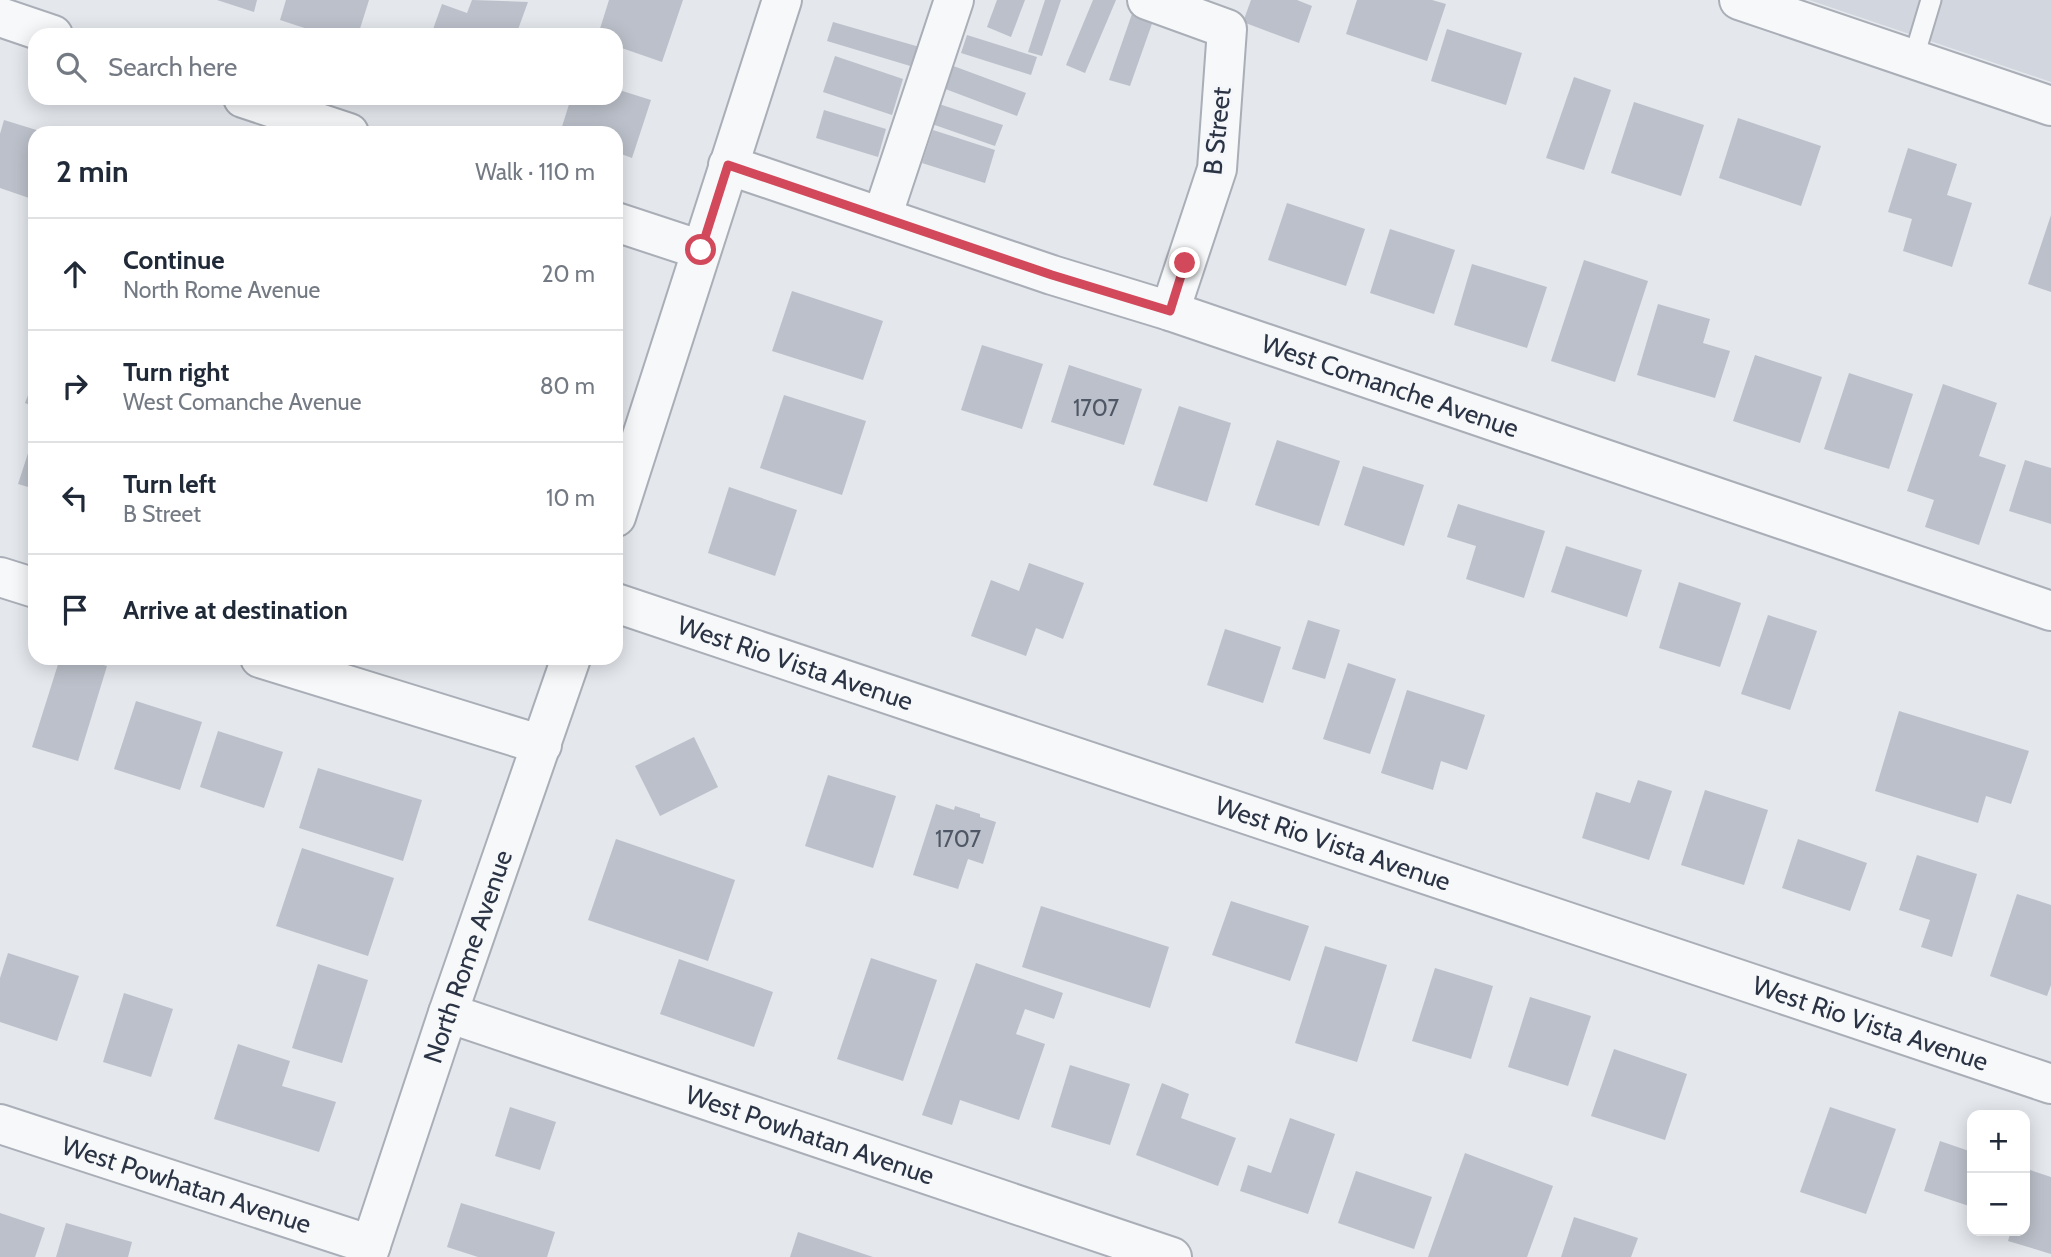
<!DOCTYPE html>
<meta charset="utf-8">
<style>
body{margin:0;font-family:Cabin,sans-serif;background:#f6f6f7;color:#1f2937}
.controls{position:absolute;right:21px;bottom:21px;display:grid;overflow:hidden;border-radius:14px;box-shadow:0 4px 18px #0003}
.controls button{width:63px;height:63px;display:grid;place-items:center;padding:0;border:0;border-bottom:2px solid #e0e1e3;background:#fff;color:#1f2937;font:35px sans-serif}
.stop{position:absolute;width:21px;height:21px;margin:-16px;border:5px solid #d1495b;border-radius:50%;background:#fff}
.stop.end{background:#d1495b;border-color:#fff;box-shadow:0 2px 7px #0008}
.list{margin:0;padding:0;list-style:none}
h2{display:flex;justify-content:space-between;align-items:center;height:91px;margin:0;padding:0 28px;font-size:30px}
h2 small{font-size:23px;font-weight:400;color:#747a83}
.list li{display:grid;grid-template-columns:46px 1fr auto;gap:21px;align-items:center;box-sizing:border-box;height:112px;padding:0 28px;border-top:2px solid #e0e1e3}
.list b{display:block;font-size:26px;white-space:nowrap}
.list p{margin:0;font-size:23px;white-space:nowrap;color:#747a83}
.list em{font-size:23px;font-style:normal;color:#747a83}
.icon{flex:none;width:38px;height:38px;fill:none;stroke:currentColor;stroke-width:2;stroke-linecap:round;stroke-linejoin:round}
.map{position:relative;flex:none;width:2051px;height:1257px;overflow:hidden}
.search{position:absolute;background:#fff;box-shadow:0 4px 18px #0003;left:28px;top:28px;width:595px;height:77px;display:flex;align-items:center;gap:18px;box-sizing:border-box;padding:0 24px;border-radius:21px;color:#747a83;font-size:26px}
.panel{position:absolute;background:#fff;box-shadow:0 4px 18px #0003;left:28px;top:126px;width:595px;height:539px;border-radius:21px}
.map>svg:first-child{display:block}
</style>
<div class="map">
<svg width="2051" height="1257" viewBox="0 0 2051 1257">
<rect width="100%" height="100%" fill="#e4e7ec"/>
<path fill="#d2d6de" d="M 1809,0 L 2051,0 L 2051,82 Z"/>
<g fill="#bbc0ca">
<path d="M 217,0 L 257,0 L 254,12 Z"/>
<path d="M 286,0 L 369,0 L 358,35 L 326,35 L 280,20 Z"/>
<path d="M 472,0 L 528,2 L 516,35 L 431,35 L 442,4 L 467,13 Z"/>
<path d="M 609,0 L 683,0 L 662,62 L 616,46 L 616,35 L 598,35 Z"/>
<path d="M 997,0 L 1025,0 L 1011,37 L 987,27 Z"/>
<path d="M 1045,0 L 1061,0 L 1042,56 L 1028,52 Z"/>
<path d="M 1093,0 L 1116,0 L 1085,73 L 1066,65 Z"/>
<path d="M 1251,0 L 1297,0 L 1312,6 L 1299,43 L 1243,22 Z"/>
<path d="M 1357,0 L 1432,0 L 1446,4 L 1427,61 L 1346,34 Z"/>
<path d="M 1133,11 L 1154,18 L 1130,86 L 1109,80 Z"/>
<path d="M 833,22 L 923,48 L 917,68 L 827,41 Z"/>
<path d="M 1447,29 L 1522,53 L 1506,105 L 1431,81 Z"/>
<path d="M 967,35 L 1037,57 L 1031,75 L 961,53 Z"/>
<path d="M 835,56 L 903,79 L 892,115 L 823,92 Z"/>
<path d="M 940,61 L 1026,93 L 1017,116 L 932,84 Z"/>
<path d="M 1574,77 L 1611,90 L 1584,170 L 1546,158 Z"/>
<path d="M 616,89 L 651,100 L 632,158 L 616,152 L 616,133 L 560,133 L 571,98 L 616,98 Z"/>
<path d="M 1634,102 L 1704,125 L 1681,196 L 1611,173 Z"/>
<path d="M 936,103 L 1003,125 L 995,146 L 929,123 Z"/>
<path d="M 824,110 L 886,129 L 878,157 L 816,138 Z"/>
<path d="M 1738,118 L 1821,146 L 1801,206 L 1719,178 Z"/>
<path d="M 4,120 L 43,132 L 35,133 L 35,200 L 0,188 L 0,134 Z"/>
<path d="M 933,130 L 995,150 L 985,183 L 922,163 Z"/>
<path d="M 1908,148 L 1957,164 L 1947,195 L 1972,203 L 1952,267 L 1903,251 L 1912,219 L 1888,212 Z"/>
<path d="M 1287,203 L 1365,229 L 1346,286 L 1268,260 Z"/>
<path d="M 2051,215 L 2051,292 L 2028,284 Z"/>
<path d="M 1390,229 L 1455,250 L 1434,314 L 1370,293 Z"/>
<path d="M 1584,260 L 1648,281 L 1615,382 L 1551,361 Z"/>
<path d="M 1472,264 L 1547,287 L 1527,348 L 1454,325 Z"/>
<path d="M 792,291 L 883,321 L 863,380 L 772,351 Z"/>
<path d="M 1658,304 L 1710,319 L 1703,343 L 1730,351 L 1715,398 L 1637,375 Z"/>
<path d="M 982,345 L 1043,364 L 1022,429 L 961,410 Z"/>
<path d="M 1755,355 L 1822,377 L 1800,443 L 1733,421 Z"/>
<path d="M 1069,365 L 1142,389 L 1124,445 L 1051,422 Z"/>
<path d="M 1849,373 L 1913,394 L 1889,469 L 1824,449 Z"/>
<path d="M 35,377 L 35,407 L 25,403 Z"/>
<path d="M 1943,384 L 1997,403 L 1979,456 L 2006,465 L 1979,545 L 1925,527 L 1934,500 L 1907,491 Z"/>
<path d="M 784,395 L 866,421 L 842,495 L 760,468 Z"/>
<path d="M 1179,406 L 1231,423 L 1207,502 L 1153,485 Z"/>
<path d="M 35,432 L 35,489 L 18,484 Z"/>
<path d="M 1277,440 L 1340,461 L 1319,526 L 1255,505 Z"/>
<path d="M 2025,460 L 2051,468 L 2051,524 L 2009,511 Z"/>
<path d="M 1363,466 L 1424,485 L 1404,546 L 1344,525 Z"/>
<path d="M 729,487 L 797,510 L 775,576 L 708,553 Z"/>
<path d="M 1458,504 L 1545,531 L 1524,598 L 1466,579 L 1476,546 L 1447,537 Z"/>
<path d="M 1566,546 L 1642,570 L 1627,617 L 1551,592 Z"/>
<path d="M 1029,563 L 1084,583 L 1063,639 L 1036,628 L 1026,656 L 971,636 L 991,580 L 1019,591 Z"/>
<path d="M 1679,582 L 1741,603 L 1720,667 L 1659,648 Z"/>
<path d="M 1768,615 L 1817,631 L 1790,710 L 1741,694 Z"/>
<path d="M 1308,620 L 1340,630 L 1325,679 L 1292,669 Z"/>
<path d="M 1225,629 L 1281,647 L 1263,703 L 1207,685 Z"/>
<path d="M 60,658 L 80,658 L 107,666 L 78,761 L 32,747 Z"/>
<path d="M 1348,663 L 1396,679 L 1370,754 L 1323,739 Z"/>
<path d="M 1407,690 L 1485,715 L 1467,770 L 1441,761 L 1433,790 L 1381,773 Z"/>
<path d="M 136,701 L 202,722 L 180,790 L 114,769 Z"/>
<path d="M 1899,711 L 2029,751 L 2011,804 L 1986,796 L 1978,823 L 1875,791 Z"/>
<path d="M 218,731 L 283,752 L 264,808 L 200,787 Z"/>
<path d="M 694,737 L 718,787 L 660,816 L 635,766 Z"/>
<path d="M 318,768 L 422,800 L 403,861 L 299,828 Z"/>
<path d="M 828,775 L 896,796 L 873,868 L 805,846 Z"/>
<path d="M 1638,780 L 1672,791 L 1649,860 L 1582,838 L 1596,792 L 1630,803 Z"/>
<path d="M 1705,790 L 1768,810 L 1744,885 L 1681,865 Z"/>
<path d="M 936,804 L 954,810 L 955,806 L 980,814 L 980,817 L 996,822 L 983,864 L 968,859 L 958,889 L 913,875 Z"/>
<path d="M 616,839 L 735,880 L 708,961 L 588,920 Z"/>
<path d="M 1798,839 L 1867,863 L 1850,911 L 1782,888 Z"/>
<path d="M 302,848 L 394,878 L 368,956 L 276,926 Z"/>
<path d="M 1917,855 L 1977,874 L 1952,957 L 1921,947 L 1930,920 L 1899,910 Z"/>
<path d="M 2017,894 L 2051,905 L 2051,985 L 2047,996 L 1990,976 Z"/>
<path d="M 1231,901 L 1309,926 L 1290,981 L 1212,955 Z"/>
<path d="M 1041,906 L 1169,947 L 1150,1008 L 1022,967 Z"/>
<path d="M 1325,946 L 1387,965 L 1357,1062 L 1295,1043 Z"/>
<path d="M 8,953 L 79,976 L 57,1041 L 0,1022 L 0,978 Z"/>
<path d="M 871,958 L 937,980 L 903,1081 L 837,1059 Z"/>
<path d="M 679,959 L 773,992 L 754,1047 L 660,1014 Z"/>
<path d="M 976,963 L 1063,993 L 1054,1019 L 1025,1009 L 1016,1034 L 1045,1044 L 1019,1120 L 960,1100 L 952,1125 L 922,1115 Z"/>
<path d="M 318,964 L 368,980 L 342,1063 L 292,1048 Z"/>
<path d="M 1435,968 L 1493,986 L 1471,1059 L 1412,1041 Z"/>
<path d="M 124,993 L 173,1009 L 151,1077 L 103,1062 Z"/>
<path d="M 1530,997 L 1591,1016 L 1568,1086 L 1508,1067 Z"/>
<path d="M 238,1044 L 290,1061 L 282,1086 L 336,1102 L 319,1152 L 214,1119 Z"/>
<path d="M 1614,1049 L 1687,1074 L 1665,1140 L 1591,1116 Z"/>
<path d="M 1070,1065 L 1130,1084 L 1110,1145 L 1051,1127 Z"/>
<path d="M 1162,1083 L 1189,1094 L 1181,1118 L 1236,1138 L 1218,1186 L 1136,1155 Z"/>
<path d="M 510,1107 L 556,1122 L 540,1170 L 495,1156 Z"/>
<path d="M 1830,1107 L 1896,1129 L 1866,1214 L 1800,1192 Z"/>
<path d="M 1290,1118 L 1335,1134 L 1308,1214 L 1240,1191 L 1248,1165 L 1271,1173 Z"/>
<path d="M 1940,1141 L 1972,1152 L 1972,1207 L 1924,1191 Z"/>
<path d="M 1465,1153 L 1553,1186 L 1527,1257 L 1428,1257 Z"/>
<path d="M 2030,1170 L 2051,1177 L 2051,1254 L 2008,1241 L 2011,1231 L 2025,1231 L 2025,1186 Z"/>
<path d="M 1356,1171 L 1432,1197 L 1414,1249 L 1338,1223 Z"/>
<path d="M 461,1203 L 555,1232 L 547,1257 L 478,1257 L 447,1247 Z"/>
<path d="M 0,1213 L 45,1228 L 35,1257 L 0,1257 Z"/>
<path d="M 1574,1217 L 1638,1238 L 1631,1257 L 1561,1257 Z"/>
<path d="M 66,1223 L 132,1242 L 128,1257 L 56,1257 Z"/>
<path d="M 798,1232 L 873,1257 L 790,1257 Z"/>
</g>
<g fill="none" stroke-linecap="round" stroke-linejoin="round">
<defs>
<path id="service" d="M 1913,60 L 1931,0"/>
<g id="minor">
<path d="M 1147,0 L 1227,29 L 1217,169 L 1170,311"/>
<path d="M 1739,0 L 2051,106"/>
<path d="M 0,17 L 53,35"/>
<path d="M 243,98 L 349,133"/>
<path id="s1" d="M 728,165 L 1052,275 L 1170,311 L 2051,611"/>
<path d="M 882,217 L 954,0"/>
<path d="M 616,222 L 701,250"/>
<path d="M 0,577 L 35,588"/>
<path id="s2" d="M 616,603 L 2051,1084"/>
<path d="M 260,658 L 542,745"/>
<path id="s3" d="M 448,1013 L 1172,1257"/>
<path id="s4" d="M 0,1124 L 371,1245"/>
</g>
<g id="tertiary">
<path d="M 616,517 L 782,0"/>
<path id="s5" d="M 367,1257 L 448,1013 L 571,658"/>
</g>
</defs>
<use href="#service" stroke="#a9aeb7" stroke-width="23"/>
<use href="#minor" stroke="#a9aeb7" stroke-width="42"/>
<use href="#tertiary" stroke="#a9aeb7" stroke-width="42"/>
<use href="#service" stroke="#f7f8fa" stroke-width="19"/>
<use href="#minor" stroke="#f7f8fa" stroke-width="38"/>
<use href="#tertiary" stroke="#f7f8fa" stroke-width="38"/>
</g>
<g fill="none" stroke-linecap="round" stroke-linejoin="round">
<path stroke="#d1495b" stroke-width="9" d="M 701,250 L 728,165 L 1052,275 L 1170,311 L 1185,263"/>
</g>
<g text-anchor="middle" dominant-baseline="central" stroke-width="6" stroke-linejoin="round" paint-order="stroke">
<g font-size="23" fill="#4f5766">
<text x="1096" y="408">1707</text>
<text x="958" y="839">1707</text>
</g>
<g font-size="26" fill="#2b3445" stroke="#f4f6f9">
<text transform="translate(1217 131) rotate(-84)">B Street</text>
<text stroke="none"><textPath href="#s1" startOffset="698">West Comanche Avenue</textPath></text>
<text stroke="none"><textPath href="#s2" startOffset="189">West Rio Vista Avenue</textPath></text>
<text stroke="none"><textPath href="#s2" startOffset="756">West Rio Vista Avenue</textPath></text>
<text stroke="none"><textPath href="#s5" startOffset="317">North Rome Avenue</textPath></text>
<text stroke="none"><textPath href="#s2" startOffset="1323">West Rio Vista Avenue</textPath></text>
<text stroke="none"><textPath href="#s3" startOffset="382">West Powhatan Avenue</textPath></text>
<text stroke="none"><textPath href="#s4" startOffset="196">West Powhatan Avenue</textPath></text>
</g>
</g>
</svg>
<div class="controls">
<button>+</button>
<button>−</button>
</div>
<div class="stop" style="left:701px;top:250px"></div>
<div class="stop end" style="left:1185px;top:263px"></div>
<div class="search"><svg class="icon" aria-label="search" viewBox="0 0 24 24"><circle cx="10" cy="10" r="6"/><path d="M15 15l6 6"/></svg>Search here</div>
<section class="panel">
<h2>2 min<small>Walk · 110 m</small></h2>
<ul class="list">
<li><svg class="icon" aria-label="ahead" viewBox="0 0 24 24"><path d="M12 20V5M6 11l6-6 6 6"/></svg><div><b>Continue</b><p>North Rome Avenue</p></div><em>20 m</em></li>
<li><svg class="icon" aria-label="right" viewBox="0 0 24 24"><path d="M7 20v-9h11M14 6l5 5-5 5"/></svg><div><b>Turn right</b><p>West Comanche Avenue</p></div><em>80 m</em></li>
<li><svg class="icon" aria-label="left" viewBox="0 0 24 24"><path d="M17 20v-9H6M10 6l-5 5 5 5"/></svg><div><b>Turn left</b><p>B Street</p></div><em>10 m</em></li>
<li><svg class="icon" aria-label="arrive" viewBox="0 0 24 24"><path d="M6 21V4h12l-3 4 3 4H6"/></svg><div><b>Arrive at destination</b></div></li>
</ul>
</section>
</div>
